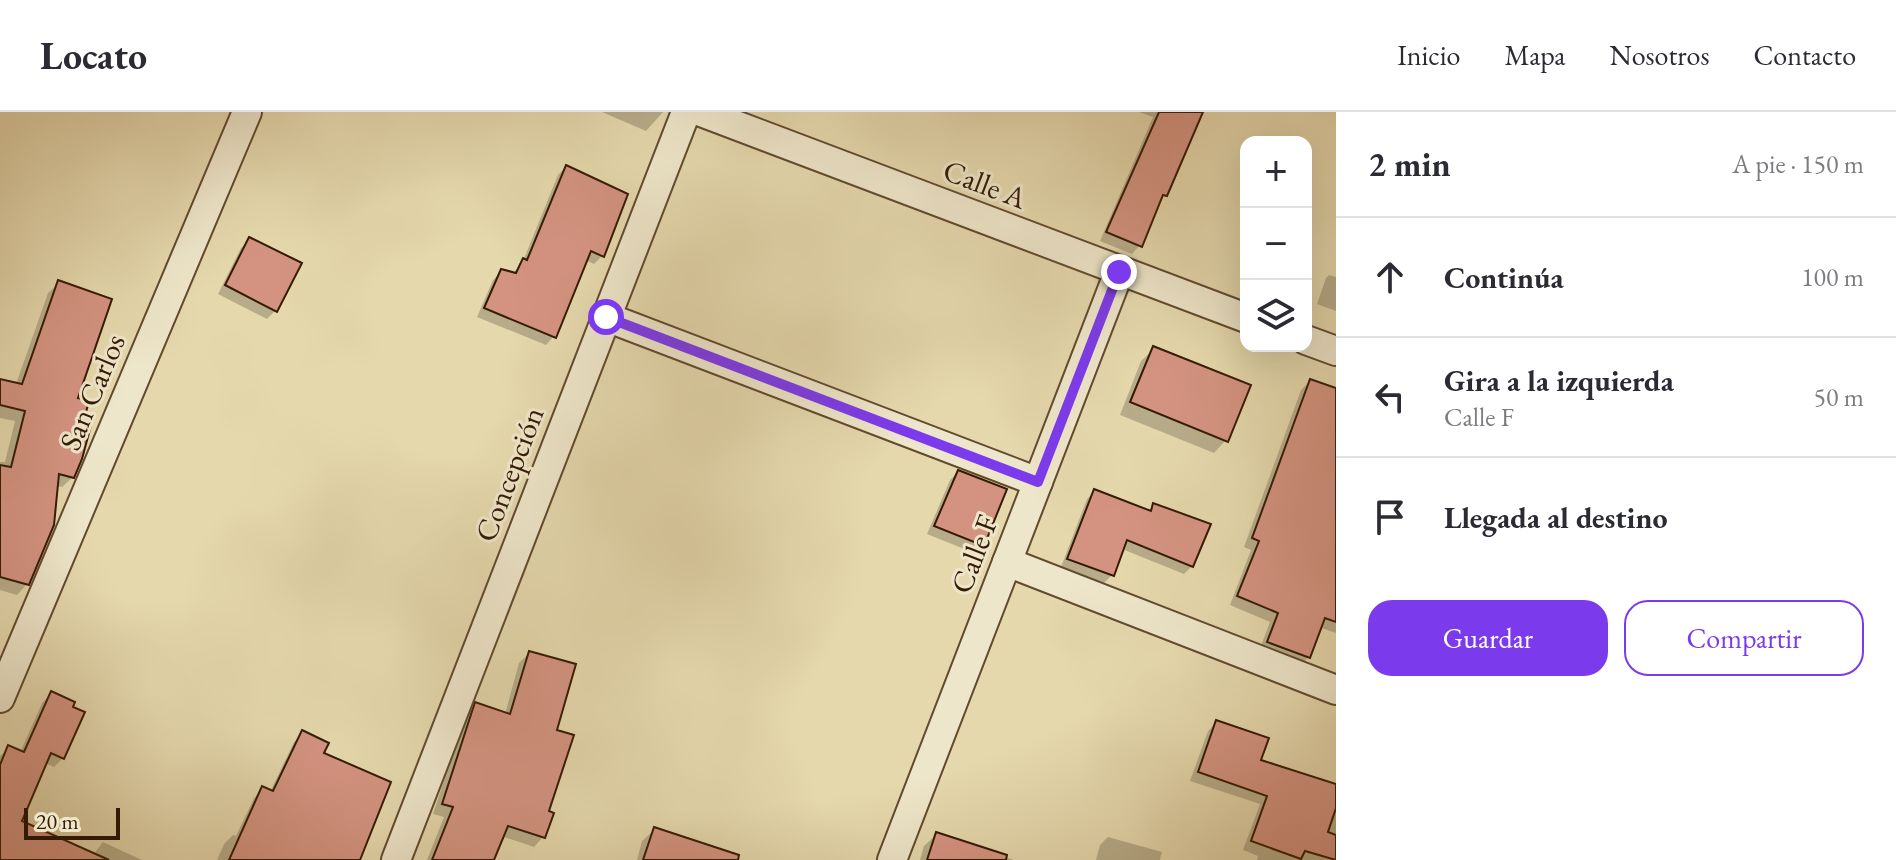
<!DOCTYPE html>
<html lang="es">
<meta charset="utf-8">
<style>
body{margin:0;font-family:"EB Garamond",serif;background:#f2f2f3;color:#2b2b33}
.controls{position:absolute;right:24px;top:24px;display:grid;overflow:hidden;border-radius:16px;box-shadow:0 8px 32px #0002}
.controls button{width:72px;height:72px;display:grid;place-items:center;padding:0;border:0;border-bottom:2px solid #e1e1e2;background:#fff;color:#2b2b33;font:40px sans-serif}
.scale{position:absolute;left:24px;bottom:20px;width:96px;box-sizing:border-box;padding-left:8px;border:4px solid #351a04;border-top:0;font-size:22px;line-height:28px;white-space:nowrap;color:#351a04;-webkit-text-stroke:6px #eee6ca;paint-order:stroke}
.stop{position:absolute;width:24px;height:24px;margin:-18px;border:6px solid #7c3aed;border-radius:50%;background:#fff}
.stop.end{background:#7c3aed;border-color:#fff;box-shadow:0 2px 8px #0008}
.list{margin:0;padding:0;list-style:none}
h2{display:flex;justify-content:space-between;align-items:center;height:104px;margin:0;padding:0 32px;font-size:34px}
h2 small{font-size:26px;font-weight:400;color:#7c7c81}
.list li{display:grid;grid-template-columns:52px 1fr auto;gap:24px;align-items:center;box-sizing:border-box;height:120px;padding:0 32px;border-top:2px solid #e1e1e2}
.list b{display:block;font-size:30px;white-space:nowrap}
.list p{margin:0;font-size:26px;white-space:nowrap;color:#7c7c81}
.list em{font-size:26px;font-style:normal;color:#7c7c81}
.actions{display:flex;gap:16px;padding:24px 32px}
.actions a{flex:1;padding:18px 0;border:2px solid #7c3aed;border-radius:24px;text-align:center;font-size:28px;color:#7c3aed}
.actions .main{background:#7c3aed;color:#fff}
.icon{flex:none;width:44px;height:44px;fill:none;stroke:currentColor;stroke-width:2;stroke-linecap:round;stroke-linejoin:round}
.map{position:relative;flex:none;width:1336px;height:748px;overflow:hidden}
header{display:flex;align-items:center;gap:48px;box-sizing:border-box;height:112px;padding:0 40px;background:#fff;border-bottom:2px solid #e1e1e2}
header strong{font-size:38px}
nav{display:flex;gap:44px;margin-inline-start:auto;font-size:28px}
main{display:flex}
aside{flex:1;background:#fff}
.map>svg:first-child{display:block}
</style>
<header>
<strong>Locato</strong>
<nav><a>Inicio</a><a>Mapa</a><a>Nosotros</a><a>Contacto</a></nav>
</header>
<main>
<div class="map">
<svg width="1336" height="748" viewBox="0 0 1336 748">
<rect width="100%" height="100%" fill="#e5d8ad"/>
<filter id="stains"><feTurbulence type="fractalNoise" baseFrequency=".0025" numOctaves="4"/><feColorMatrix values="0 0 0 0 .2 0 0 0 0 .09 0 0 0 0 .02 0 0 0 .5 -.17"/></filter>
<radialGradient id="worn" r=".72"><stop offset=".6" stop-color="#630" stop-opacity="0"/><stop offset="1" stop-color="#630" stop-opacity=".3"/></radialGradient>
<g fill="#0003">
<path d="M 602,0 L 663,0 L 646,19 Z"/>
<path d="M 1139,0 L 1204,0 L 1196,11 L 1165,83 L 1158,91 L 1140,133 L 1132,142 L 1100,129 L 1153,5 Z"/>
<path d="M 566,55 L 602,144 L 594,152 L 585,148 L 554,224 L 546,233 L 477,205 L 493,168 L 502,159 L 513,162 L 523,149 L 558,63 Z"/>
<path d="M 250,128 L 275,199 L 267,207 L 218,182 L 241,136 Z"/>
<path d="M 1329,163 L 1336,165 L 1336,199 L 1317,192 L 1326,166 Z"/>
<path d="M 59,171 L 75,288 L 73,365 L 62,375 L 56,374 L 27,472 L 17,483 L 0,478 L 0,350 L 5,350 L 15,309 L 0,306 L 0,269 L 16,272 L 48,181 Z"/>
<path d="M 1154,237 L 1226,328 L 1214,341 L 1120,303 L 1141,249 Z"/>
<path d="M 1310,269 L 1336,278 L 1336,521 L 1319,515 L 1309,545 L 1300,553 L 1259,539 L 1270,510 L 1230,493 L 1251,438 L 1244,435 L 1301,278 Z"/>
<path d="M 958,360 L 982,433 L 974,441 L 927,422 L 950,368 Z"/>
<path d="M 1095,379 L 1147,400 L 1154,393 L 1192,454 L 1184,462 L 1122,437 L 1112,463 L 1104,471 L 1061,455 L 1087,387 Z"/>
<path d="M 529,541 L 555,619 L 543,725 L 534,735 L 501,724 L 491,748 L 427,748 L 444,705 L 433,702 L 466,602 L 476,592 L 505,602 L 519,551 Z"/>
<path d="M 51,582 L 63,646 L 54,655 L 44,651 L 20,711 L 93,743 L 103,730 L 142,748 L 0,748 L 0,644 L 9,636 L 20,641 L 42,591 Z"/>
<path d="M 1217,610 L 1258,649 L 1336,674 L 1336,748 L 1257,748 L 1258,744 L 1243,738 L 1260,692 L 1190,669 L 1208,619 Z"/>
<path d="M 303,621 L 321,642 L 358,748 L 217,748 L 224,732 L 233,723 L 236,724 L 254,686 L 263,677 L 270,680 L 294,630 Z"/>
<path d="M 654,718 L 712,748 L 637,748 L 642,729 Z"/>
<path d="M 937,722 L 1014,748 L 920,748 L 924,734 Z"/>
<path d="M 1108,725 L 1162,740 L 1160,748 L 1096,748 L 1100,733 Z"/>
</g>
<g fill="#d49381" stroke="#351a04" stroke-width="2">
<path d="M 1159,0 L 1203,0 L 1167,84 L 1163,83 L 1142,135 L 1106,120 Z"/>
<path d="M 566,53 L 628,82 L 604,145 L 591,139 L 556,226 L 484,196 L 501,157 L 516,161 L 523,146 L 527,148 Z"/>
<path d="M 249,125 L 302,151 L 277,200 L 225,173 Z"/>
<path d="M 58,168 L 112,187 L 78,286 L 89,289 L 85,304 L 93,306 L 82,347 L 74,366 L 59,362 L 54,413 L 29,473 L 0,465 L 0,353 L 11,355 L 25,299 L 0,293 L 0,267 L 22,272 Z"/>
<path d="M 1153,234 L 1251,273 L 1228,330 L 1130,290 Z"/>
<path d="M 1310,267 L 1336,276 L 1336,510 L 1325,506 L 1310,546 L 1267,530 L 1278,501 L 1237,484 L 1259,429 L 1252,426 Z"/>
<path d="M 958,358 L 1007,377 L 984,434 L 934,414 Z"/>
<path d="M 1094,377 L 1151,399 L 1153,391 L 1211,412 L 1193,455 L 1127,428 L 1114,464 L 1067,447 Z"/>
<path d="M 529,539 L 576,552 L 557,618 L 574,623 L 549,699 L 554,701 L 545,726 L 508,714 L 494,748 L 432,748 L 453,695 L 442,692 L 475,590 L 510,602 Z"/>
<path d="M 51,579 L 75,590 L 73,595 L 85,600 L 64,647 L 51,641 L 22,709 L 109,748 L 0,748 L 0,653 L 8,633 L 24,640 Z"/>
<path d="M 1216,608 L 1269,626 L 1261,648 L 1336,672 L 1336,696 L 1328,720 L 1336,723 L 1336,748 L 1305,739 L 1301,747 L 1251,729 L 1267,684 L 1198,660 Z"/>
<path d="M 302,618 L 329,631 L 324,641 L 391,670 L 360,748 L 229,748 L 262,674 L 273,679 Z"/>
<path d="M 654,715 L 739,743 L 738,748 L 643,748 Z"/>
<path d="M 936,720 L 1007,743 L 1006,748 L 927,748 Z"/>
</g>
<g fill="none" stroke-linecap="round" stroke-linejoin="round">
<defs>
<g id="street">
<path d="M 701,0 L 1246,206"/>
<path d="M 606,205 L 1038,370"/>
<path d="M 1306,228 L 1336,239"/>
<path d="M 1007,450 L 1336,578"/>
<path d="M 0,586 L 247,0"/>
<path d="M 396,748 L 686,0"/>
<path d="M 892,748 L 1119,160"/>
</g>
</defs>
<use href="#street" stroke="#614a2e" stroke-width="32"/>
<use href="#street" stroke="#eee6ca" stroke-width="28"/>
</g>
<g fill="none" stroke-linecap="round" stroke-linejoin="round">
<path stroke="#7c3aed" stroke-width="10" d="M 606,205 L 1038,370 L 1119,160"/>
</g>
<g text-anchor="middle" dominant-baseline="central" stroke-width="6" stroke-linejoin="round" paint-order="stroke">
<g font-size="30" fill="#351a04" stroke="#eee6ca">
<text transform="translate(985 72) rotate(21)">Calle A</text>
<text transform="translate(92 280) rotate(-67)">San Carlos</text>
<text transform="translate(509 362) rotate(-69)">Concepción</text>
<text transform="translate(974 442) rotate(-69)">Calle F</text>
</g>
</g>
<rect width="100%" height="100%" filter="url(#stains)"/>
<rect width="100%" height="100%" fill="url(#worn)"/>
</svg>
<div class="controls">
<button>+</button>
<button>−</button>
<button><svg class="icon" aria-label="layers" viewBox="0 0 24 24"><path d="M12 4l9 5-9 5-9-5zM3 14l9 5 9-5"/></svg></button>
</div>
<div class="scale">20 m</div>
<div class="stop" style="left:606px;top:205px"></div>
<div class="stop end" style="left:1119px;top:160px"></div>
</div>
<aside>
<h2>2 min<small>A pie · 150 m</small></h2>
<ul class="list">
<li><svg class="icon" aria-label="ahead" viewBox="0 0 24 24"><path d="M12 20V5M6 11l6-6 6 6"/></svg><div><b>Continúa</b></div><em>100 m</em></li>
<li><svg class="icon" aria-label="left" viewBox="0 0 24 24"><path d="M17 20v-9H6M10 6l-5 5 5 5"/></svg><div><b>Gira a la izquierda</b><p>Calle F</p></div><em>50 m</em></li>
<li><svg class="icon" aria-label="arrive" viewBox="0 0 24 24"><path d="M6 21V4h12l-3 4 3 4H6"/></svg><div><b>Llegada al destino</b></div></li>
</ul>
<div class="actions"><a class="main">Guardar</a><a>Compartir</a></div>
</aside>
</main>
